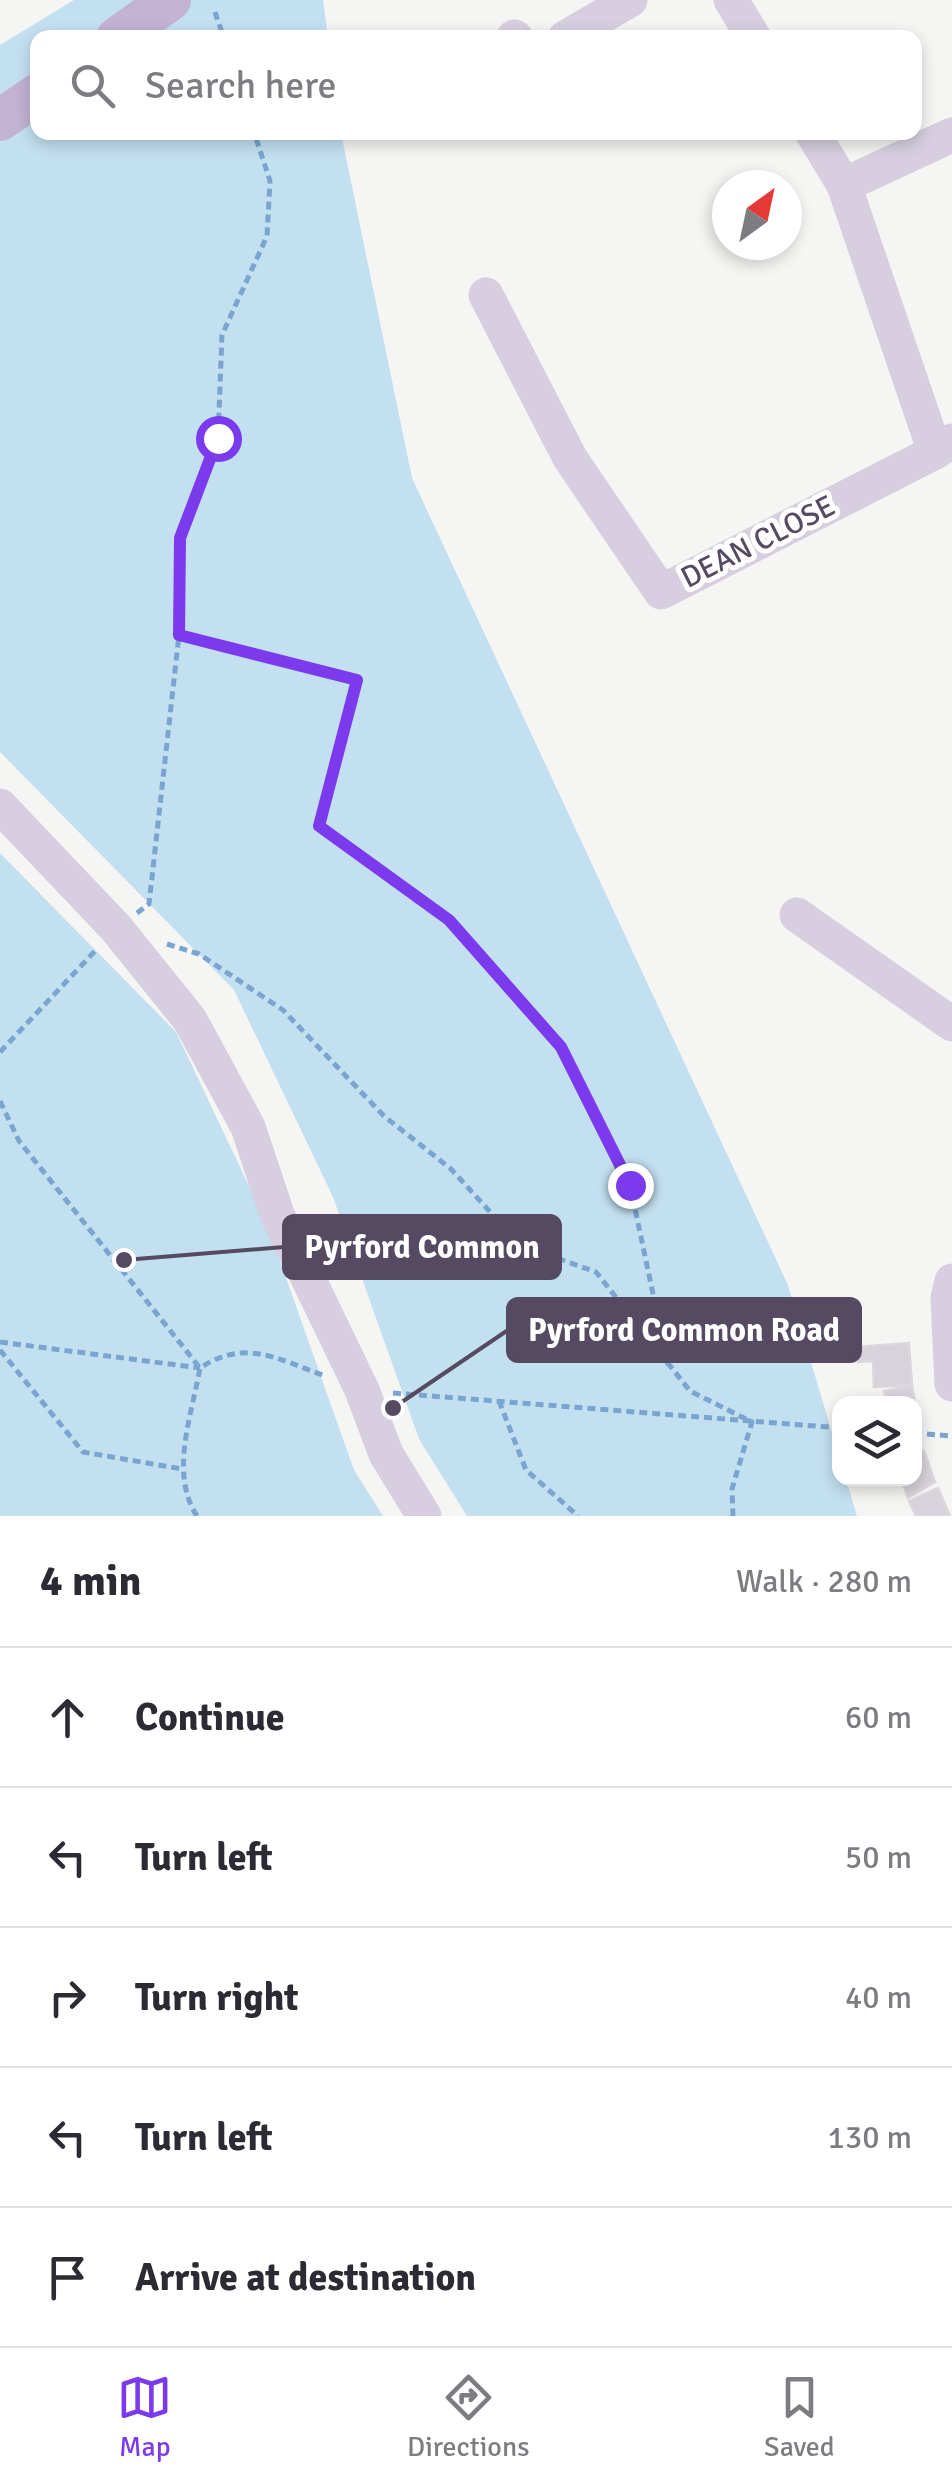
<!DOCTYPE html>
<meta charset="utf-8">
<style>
body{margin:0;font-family:Signika,sans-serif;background:#f2f2f3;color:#2b2b33}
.controls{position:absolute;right:30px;bottom:30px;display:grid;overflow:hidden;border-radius:20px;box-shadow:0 5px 15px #0003}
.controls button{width:90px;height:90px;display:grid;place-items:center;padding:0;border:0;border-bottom:2px solid #e1e1e2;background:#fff;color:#2b2b33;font:50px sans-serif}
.compass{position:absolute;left:712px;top:170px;width:90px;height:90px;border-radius:50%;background:#fff;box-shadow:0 5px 15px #0003;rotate:33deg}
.stop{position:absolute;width:30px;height:30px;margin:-22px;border:8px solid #7c3aed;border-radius:50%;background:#fff}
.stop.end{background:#7c3aed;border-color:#fff;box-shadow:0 2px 10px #0008}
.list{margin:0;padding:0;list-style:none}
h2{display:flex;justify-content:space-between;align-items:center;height:130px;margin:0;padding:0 40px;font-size:42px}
h2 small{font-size:32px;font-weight:400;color:#7c7c81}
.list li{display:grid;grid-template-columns:65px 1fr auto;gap:30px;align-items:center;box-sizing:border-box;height:140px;padding:0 40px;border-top:2px solid #e1e1e2}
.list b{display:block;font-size:38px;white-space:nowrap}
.list em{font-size:32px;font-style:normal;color:#7c7c81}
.icon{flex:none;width:55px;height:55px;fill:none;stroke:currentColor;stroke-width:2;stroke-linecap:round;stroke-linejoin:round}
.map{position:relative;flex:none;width:952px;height:1516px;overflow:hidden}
.search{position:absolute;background:#fff;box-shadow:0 5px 15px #0003;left:30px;right:30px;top:30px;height:110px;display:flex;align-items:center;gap:25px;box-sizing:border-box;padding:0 35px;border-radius:20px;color:#7c7c81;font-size:38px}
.sheet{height:830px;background:#fff}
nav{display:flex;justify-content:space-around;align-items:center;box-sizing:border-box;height:140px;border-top:2px solid #e1e1e2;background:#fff;font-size:28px;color:#7c7c81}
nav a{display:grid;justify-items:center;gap:5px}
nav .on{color:#7c3aed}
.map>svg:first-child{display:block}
</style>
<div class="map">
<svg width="952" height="1516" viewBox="0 0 952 1516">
<rect width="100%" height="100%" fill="#f5f5f3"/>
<g fill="#c3e0f1">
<path d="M 74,0 L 323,0 L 328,37 L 38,38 L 38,132 L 341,133 L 412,478 L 788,1285 L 839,1456 L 840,1478 L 846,1479 L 857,1516 L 467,1516 L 419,1439 L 333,1197 L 234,990 L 0,752 L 0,45 Z"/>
<path d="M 0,853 L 176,1032 L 267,1224 L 354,1470 L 383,1516 L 0,1516 Z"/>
</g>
<g fill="#d8d2da" stroke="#dcd7de" stroke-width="2.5">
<path d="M 909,1343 L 912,1385 L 874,1387 L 873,1361 L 858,1362 L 857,1347 Z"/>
<path d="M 912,1386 L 919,1425 L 914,1426 L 914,1404 L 887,1404 L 884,1391 Z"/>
<path d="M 924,1451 L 935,1482 L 908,1498 L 901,1478 L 914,1478 L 914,1454 Z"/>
<path d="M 938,1488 L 950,1516 L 916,1516 L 909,1501 Z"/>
</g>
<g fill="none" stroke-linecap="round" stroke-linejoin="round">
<g stroke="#7aa5d0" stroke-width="5" stroke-dasharray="8 5" stroke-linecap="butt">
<path d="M 215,12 L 224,38"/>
<path d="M 179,635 L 357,679 L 319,826 L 449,920 L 561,1047 L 630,1185 L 668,1365"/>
<path d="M 137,913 L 149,904 L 179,635 L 180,538 L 218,438 L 222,335 L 267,236 L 270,181 L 254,132"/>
<path d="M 167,944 L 199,954 L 283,1010 L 384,1116 L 451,1169 L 503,1226 L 554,1257 L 596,1272 L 690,1391 L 752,1422 L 732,1489 L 733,1516"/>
<path d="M 0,1052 L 96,950"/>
<path d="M 0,1101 L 19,1141 L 200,1368"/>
<path d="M 0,1342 L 200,1368"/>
<path d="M 0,1350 L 83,1452 L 182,1469"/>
<path d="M 393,1393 L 840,1428"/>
<path d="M 499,1401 L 526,1470 L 578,1516"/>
<path d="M 914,1433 L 952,1436"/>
<path d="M 197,1516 C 169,1474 192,1414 200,1368 C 245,1338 278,1359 325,1376"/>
</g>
<g stroke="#d7cfdf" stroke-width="35">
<path d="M 731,0 L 754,38"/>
<path d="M 514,37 L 516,38"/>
<path d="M 565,38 L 630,0"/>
<path d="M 812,132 L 844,185 L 952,135"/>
<path d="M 844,185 L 935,452 L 952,441"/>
<path d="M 486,295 L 570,458 L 661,592 L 935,452"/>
<path d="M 0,806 L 116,928 L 190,1020 L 248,1127 L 277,1214 L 362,1390 L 386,1454 L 424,1516"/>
<path d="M 797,915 L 952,1024"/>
<path d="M 952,1281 L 948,1298 L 952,1384"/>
</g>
<g stroke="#c1b3d1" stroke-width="42">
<path d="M 117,38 L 170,0"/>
<path d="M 0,120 L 38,94"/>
</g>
</g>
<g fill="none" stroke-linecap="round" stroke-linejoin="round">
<path stroke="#7c3aed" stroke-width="12" d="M 218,438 L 180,538 L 179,635 L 357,680 L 319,826 L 449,920 L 561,1047 L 630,1185"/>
</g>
<g text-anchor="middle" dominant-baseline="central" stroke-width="10" stroke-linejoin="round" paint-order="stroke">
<g font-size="30" fill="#554a61" stroke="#fff">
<text transform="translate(758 542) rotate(-27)">DEAN CLOSE</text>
</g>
</g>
<path fill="none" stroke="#554a61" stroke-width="4" d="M124 1260L284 1247M393 1408L508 1330"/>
<g fill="#554a61" stroke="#fff" stroke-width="4">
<circle cx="124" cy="1260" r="10"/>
<circle cx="393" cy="1408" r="10"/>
</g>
<g fill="#554a61" stroke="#554a61" stroke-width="4">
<rect x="284" y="1216" width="276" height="62" rx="10"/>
<rect x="508" y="1299" width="352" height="62" rx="10"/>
</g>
<g font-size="32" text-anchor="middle" font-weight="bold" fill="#fff">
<text x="422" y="1258">Pyrford Common</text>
<text x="684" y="1341">Pyrford Common Road</text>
</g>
</svg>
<div class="controls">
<button><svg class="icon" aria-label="layers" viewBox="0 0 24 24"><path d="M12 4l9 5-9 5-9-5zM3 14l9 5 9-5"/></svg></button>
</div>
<svg class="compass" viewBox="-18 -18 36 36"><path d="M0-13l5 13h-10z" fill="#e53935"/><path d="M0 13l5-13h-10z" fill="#7c7c81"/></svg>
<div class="stop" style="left:218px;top:438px"></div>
<div class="stop end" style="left:630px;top:1185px"></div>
<div class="search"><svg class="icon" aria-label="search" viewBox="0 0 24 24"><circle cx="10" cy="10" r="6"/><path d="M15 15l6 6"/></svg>Search here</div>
</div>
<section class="sheet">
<h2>4 min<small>Walk · 280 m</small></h2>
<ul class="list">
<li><svg class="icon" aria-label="ahead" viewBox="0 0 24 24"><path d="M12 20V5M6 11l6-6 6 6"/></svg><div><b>Continue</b></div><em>60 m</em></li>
<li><svg class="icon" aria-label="left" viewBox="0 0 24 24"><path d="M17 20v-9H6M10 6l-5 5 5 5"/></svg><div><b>Turn left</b></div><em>50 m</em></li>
<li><svg class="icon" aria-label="right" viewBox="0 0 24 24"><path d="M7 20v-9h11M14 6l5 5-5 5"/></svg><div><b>Turn right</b></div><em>40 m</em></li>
<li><svg class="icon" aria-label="left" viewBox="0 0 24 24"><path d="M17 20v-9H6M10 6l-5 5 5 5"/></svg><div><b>Turn left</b></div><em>130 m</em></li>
<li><svg class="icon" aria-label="arrive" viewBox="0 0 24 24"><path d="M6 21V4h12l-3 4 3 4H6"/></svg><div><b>Arrive at destination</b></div></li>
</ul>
</section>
<nav>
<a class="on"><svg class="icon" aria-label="map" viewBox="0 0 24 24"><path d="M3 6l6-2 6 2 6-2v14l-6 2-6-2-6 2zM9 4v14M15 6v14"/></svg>Map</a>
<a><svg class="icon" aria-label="directions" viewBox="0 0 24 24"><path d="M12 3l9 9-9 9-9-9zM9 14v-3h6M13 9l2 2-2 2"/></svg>Directions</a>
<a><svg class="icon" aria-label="saved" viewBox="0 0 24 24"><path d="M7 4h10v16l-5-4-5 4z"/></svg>Saved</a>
</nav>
